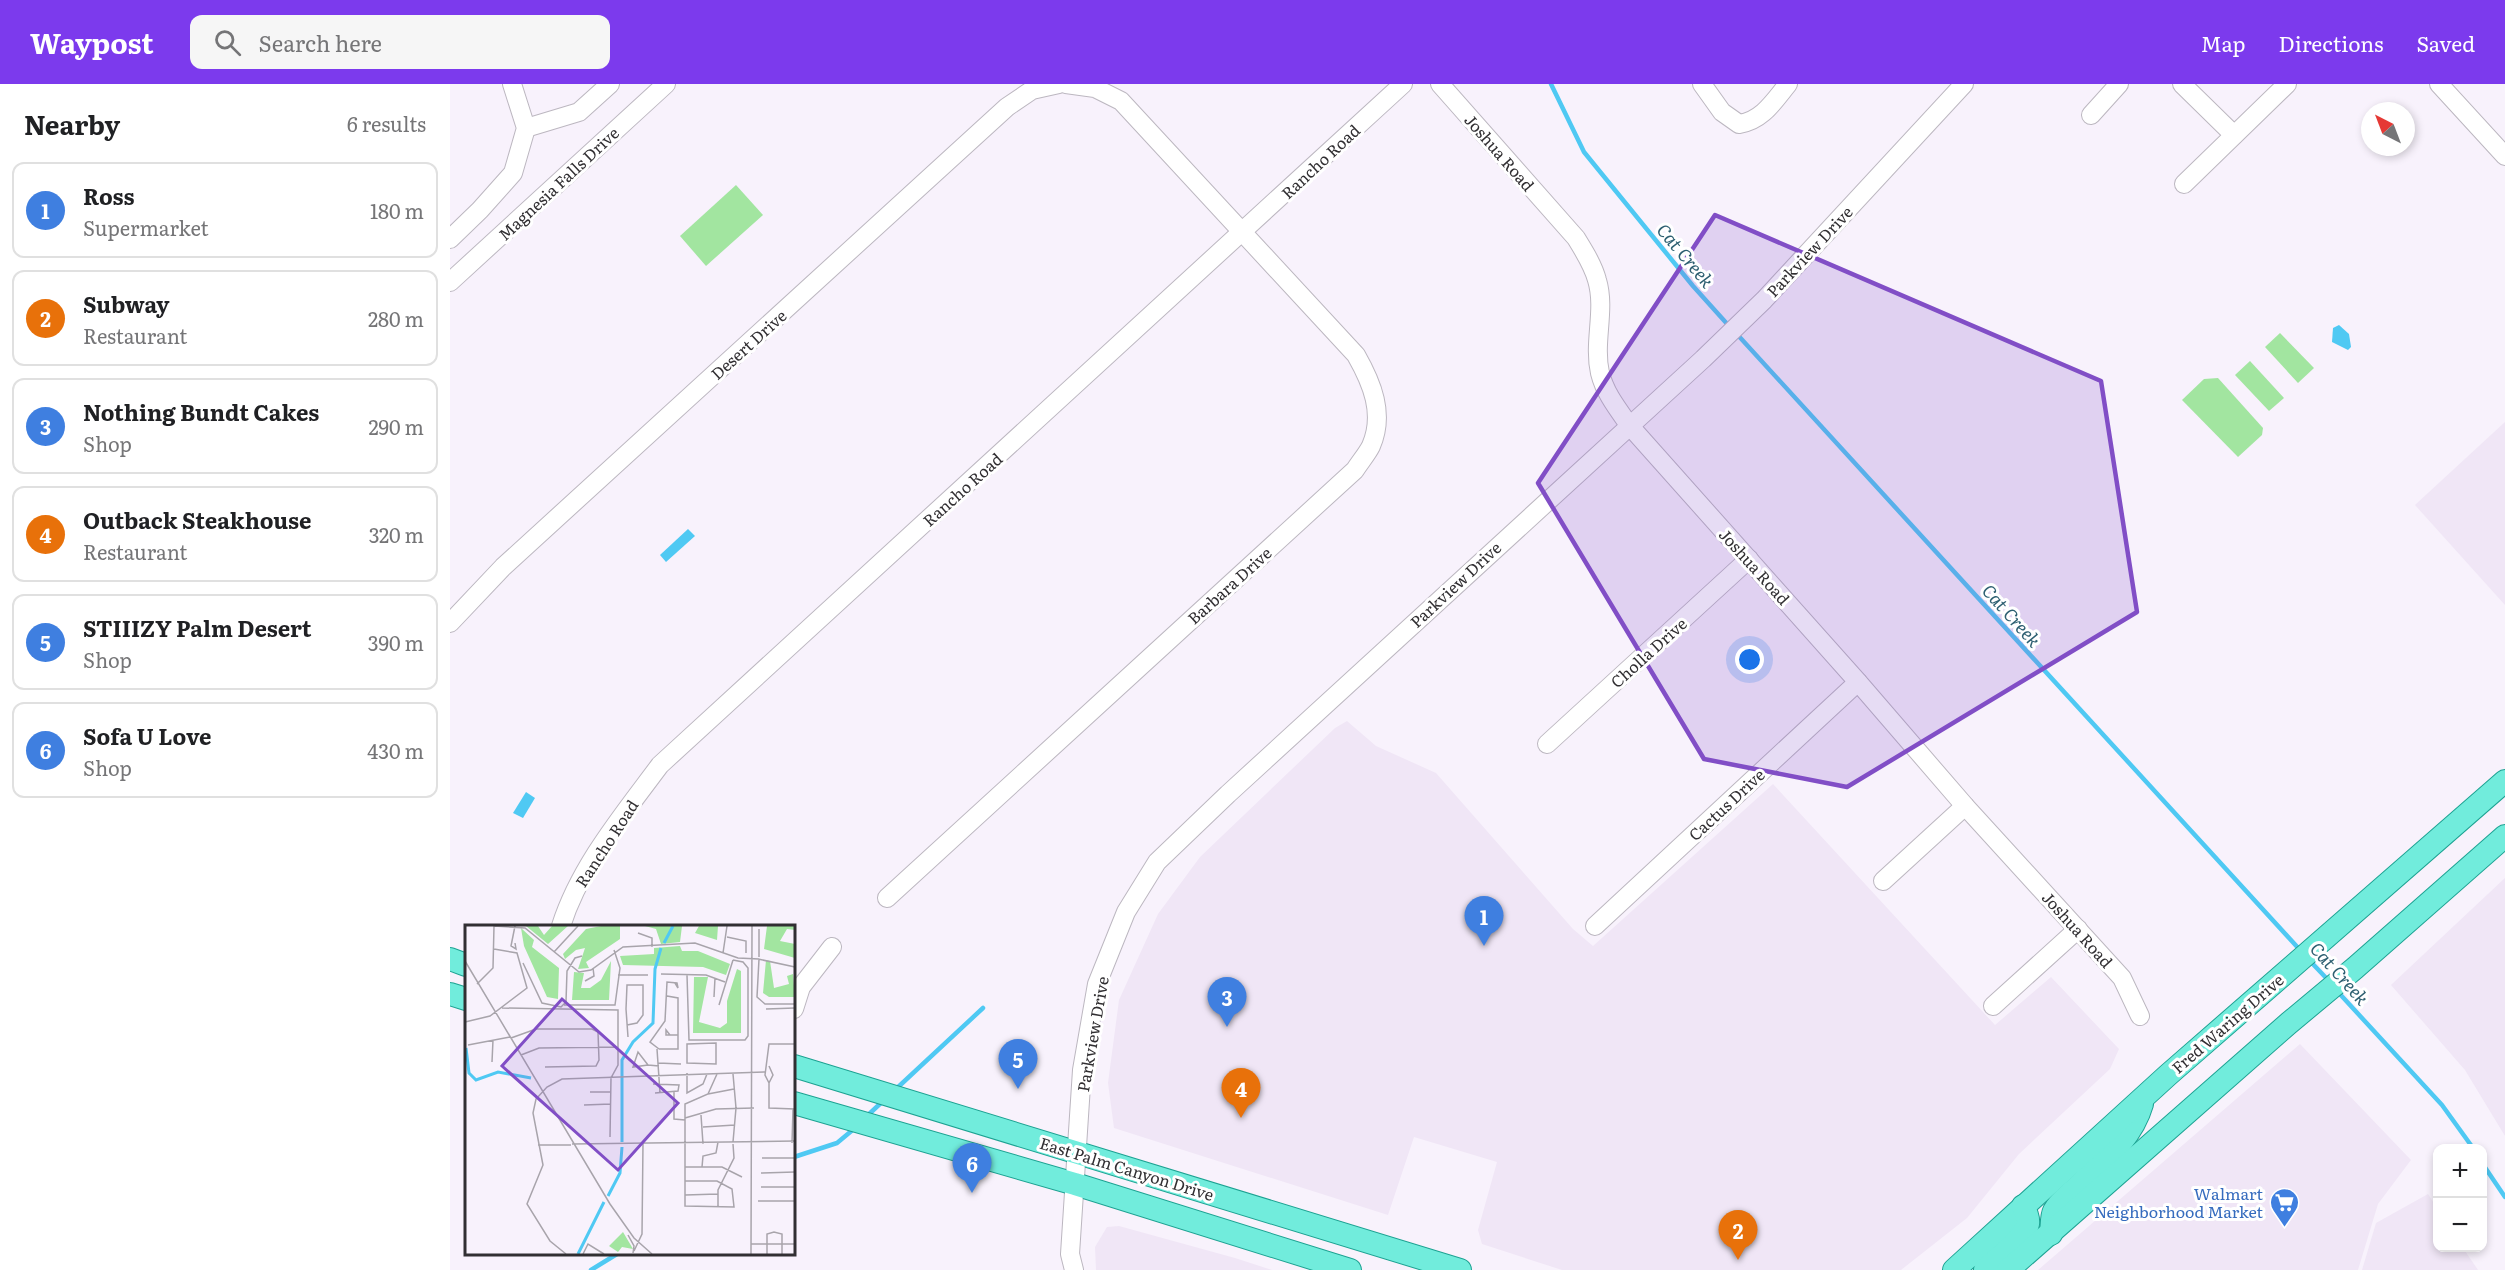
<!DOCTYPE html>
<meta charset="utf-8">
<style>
body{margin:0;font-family:Literata,serif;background:#f6f6f6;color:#202124}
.controls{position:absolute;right:18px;bottom:18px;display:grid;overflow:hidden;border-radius:12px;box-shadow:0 3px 9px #0003}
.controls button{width:54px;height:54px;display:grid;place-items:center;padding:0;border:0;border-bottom:2px solid #e0e0e0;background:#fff;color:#202124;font:30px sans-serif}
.compass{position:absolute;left:1911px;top:18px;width:54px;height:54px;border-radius:50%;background:#fff;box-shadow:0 3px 9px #0003;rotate:318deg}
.you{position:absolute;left:1300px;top:576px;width:21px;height:21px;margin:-15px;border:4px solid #fff;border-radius:50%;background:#1a73e8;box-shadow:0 0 0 9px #1a73e833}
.badge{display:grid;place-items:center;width:39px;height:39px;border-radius:50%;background:#7c3aed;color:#fff;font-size:20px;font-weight:700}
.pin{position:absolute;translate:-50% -50px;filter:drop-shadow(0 2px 3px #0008)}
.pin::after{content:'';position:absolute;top:32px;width:21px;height:18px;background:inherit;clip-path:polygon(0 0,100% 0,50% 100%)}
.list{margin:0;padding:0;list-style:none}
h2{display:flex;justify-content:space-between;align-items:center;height:78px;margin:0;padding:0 24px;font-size:26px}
h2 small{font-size:20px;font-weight:400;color:#757577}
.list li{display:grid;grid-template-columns:39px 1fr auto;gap:18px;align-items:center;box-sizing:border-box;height:96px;margin:0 12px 12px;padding:0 12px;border:2px solid #e0e0e0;border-radius:12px}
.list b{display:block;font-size:22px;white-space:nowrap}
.list p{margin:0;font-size:20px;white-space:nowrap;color:#757577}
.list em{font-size:20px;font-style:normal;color:#757577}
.icon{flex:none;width:33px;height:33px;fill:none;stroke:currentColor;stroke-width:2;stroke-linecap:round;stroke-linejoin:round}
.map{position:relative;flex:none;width:2055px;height:1186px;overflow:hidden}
header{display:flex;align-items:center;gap:36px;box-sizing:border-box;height:84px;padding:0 30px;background:#7c3aed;color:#fff}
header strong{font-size:28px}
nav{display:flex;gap:33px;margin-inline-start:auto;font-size:21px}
.search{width:420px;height:54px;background:#f6f6f6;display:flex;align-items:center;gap:15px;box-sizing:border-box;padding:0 21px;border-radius:12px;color:#757577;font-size:22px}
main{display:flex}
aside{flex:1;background:#fff}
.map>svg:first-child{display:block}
</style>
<header>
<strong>Waypost</strong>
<div class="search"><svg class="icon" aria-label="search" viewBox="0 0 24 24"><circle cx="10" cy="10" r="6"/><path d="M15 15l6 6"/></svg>Search here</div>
<nav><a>Map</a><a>Directions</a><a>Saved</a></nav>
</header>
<main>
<aside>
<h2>Nearby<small>6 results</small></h2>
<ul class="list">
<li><span class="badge" style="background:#3f7fe0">1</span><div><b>Ross</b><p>Supermarket</p></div><em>180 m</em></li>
<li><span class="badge" style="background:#e8710a">2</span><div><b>Subway</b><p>Restaurant</p></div><em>280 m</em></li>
<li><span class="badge" style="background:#3f7fe0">3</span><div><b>Nothing Bundt Cakes</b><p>Shop</p></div><em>290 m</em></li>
<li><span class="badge" style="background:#e8710a">4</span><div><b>Outback Steakhouse</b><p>Restaurant</p></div><em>320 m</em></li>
<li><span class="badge" style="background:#3f7fe0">5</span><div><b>STIIIZY Palm Desert</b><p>Shop</p></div><em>390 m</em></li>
<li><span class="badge" style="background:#3f7fe0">6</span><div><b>Sofa U Love</b><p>Shop</p></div><em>430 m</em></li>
</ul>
</aside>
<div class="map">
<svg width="2055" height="1186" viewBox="0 0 2055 1186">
<rect width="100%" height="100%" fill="#f8f2fc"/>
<g fill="#f0e6f6">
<path d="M 2055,338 L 2055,521 L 1965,421 Z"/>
<path d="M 897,637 L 926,662 L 986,689 L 1123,845 L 1143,862 L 1323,700 L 1545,941 L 1601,893 L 1669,965 L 1660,985 L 1569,1070 L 1517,1134 L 1451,1186 L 1112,1186 L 1032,1160 L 1028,1146 L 1047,1078 L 964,1053 L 938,1131 L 664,1044 L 658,999 L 669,916 L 708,830 L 750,773 L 885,644 Z"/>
<path d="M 2055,794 L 2055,1052 L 2015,986 L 1941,901 Z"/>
<path d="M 1850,960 L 1961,1076 L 1928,1120 L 1908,1186 L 1588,1186 Z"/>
<path d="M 1978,1110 L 1987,1124 L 1988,1164 L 2013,1164 L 2028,1186 L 1912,1186 L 1926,1139 Z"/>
<path d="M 669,1142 L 785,1174 L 822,1186 L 646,1186 L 645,1163 L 657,1143 Z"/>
</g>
<g fill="#a2e5a0">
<path d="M 286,101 L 313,131 L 256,182 L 230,152 Z"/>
<path d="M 1830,249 L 1864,284 L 1848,299 L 1815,263 Z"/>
<path d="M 1800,277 L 1834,314 L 1819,327 L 1785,291 Z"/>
<path d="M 1768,294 L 1813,344 L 1812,351 L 1788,373 L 1732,316 L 1754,295 Z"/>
</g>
<g fill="#4fc9f3">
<path d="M 1889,241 L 1899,250 L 1901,263 L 1898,266 L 1882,258 L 1883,244 Z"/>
<path d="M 238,445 L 245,452 L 216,478 L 210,471 Z"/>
<path d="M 76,708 L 85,714 L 73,734 L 63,729 Z"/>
</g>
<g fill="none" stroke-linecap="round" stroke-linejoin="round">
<g stroke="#4fc9f3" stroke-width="4.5">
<path d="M 1101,0 L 1134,68 L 1243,202 L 1279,242"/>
<path d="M 1285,248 L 1850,866"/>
<path d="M 1860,877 L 1879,897"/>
<path d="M 1888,908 L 1992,1021 L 2023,1064"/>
<path d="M 446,1005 L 533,924"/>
<path d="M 417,1032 L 433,1017"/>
<path d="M 344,1073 L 387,1059 L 405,1044"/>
<path d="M 2032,1079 L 2055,1113"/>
<path d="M 141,1186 L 167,1170"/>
</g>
<defs>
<g id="minor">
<path d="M 990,0 L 1126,154 C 1134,167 1143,181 1147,196 C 1156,226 1143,258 1150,289 C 1155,309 1167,324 1179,341 L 1408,598 L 1515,722 L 1672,894 L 1690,932"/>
<path d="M 1252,0 L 1272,28 L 1289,40 C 1312,37 1324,17 1338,0"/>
<path d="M 1732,0 L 1784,51"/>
<path d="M 1989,0 L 2055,72"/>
<path d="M 1641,31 L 1669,0"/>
<path d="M 76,44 L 129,28 L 160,0"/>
<path d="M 1734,100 L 1837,0"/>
<path d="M 0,155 L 30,126 L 63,89 L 76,44 L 62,0"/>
<path d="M 0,198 L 216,0"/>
<path d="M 0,539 L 53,483 L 557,23 L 582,6 L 609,0"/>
<path d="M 1097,660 L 1299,475"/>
<path d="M 1433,797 L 1515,722"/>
<path d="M 437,814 L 905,386 C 910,378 917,370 921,362 C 935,330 922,299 906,271 L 671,17 L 645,4 L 616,0"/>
<path d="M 111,842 C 130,782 173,731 210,681 L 953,0"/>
<path d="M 1145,842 L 1408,598"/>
<path d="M 1543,922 L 1628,845"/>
<path d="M 344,925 L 351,903 L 382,863"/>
<path d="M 624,1186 L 620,1170 L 632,986 L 647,900 L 676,828 L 707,778 L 778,710 L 1253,275 L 1314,216 L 1514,0"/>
</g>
<g id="major">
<path d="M 0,875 L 16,881"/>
<path d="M 0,910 L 16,915"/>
<path d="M 344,982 L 1010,1186"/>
<path d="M 344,1019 L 625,1100 L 900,1186"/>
<path d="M 1601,1150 C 1602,1143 1601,1133 1604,1127 C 1609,1118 1619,1111 1627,1103 C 1652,1079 1682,1055 1692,1020"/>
<path d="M 1504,1186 L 1718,991 L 2055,697"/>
<path d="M 1535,1186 C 1546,1175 1574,1155 1578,1140 C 1579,1134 1576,1128 1573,1122"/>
<path d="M 1558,1186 L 1839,939 L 1905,884 L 2055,752"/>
</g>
</defs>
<use href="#minor" stroke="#bcb7c0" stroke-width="20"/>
<use href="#major" stroke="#1da292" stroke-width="24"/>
<use href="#minor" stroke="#fff" stroke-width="18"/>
<use href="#major" stroke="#71ecdc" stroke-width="22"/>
</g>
<path fill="#814ec6" fill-opacity="0.2" stroke="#814ec6" stroke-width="4.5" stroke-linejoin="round" d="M 1265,131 L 1651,297 L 1687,528 L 1397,703 L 1254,675 L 1088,399 Z"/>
<defs>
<symbol id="supermarket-pin" viewBox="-11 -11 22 30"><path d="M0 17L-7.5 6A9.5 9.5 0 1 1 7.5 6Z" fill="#3f7fe0" stroke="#fff"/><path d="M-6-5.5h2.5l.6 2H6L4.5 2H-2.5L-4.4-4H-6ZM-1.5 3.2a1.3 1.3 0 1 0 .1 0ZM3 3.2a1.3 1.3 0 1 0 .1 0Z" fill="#fff"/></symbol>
</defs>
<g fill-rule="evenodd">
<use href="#supermarket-pin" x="1818" y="1102" width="33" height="45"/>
</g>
<g text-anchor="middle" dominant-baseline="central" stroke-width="6" stroke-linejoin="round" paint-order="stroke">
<g font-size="16" fill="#312f32" stroke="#fff">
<text transform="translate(1050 68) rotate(49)">Joshua Road</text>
<text transform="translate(870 77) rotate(-43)">Rancho Road</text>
<text transform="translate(108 99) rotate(-43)">Magnesia Falls Drive</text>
<text transform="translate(1359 167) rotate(-47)">Parkview Drive</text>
<text transform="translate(298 260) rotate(-42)">Desert Drive</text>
<text transform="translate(512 405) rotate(-42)">Rancho Road</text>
<text transform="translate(1305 482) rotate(48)">Joshua Road</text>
<text transform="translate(1005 500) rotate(-43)">Parkview Drive</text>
<text transform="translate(779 501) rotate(-42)">Barbara Drive</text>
<text transform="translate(1198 568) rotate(-42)">Cholla Drive</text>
<text transform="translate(1276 720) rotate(-43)">Cactus Drive</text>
<text transform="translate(156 759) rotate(-57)">Rancho Road</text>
<text transform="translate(1628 845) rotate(48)">Joshua Road</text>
<text transform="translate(1777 939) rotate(-41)">Fred Waring Drive</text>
<text transform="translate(642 950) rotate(-80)">Parkview Drive</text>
<text transform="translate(677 1084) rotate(17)">East Palm Canyon Drive</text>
</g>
<g font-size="16" fill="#366cbe" stroke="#fff" text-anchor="end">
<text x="1813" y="1109">Walmart<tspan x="1813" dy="18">Neighborhood Market</tspan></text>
</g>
<g font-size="18" font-style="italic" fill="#2d5f71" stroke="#fff">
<text transform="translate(1236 171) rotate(50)">Cat Creek</text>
<text transform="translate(1562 531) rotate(48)">Cat Creek</text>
<text transform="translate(1890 889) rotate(48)">Cat Creek</text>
</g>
</g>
<g transform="translate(15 841)">
<rect width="330" height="330" fill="#f8f2fc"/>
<path d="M 61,1 L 73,1 L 79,10 L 87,1 L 103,1 L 83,19 ZM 136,1 L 155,1 L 155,14 L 121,37 L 124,43 L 113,44 L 120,23 L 111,25 L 100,34 L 98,29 L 121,4 ZM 180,1 L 217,1 L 215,17 L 196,19 L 191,4 ZM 234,1 L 253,1 L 252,15 L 230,8 ZM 302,1 L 330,1 L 330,5 L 322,4 L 315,16 L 330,19 L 330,33 L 299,24 ZM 56,3 L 69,15 L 67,22 L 94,43 L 93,74 L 82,72 L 59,21 ZM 215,21 L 217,26 L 233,26 L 265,39 L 261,50 L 238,42 L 158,40 L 155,31 L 189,29 L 189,23 ZM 301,35 L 305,36 L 309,63 L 324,59 L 322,51 L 328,49 L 330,72 L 304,72 L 298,68 ZM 146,36 L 144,75 L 107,75 L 109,47 L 119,48 L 116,63 L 125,63 L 136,55 ZM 272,44 L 276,46 L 276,108 L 228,108 L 229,52 L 243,52 L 234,97 L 255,103 L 262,98 L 262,76 ZM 158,307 L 168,324 L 157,322 L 153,327 L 144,321 Z" fill="#a2e5a0"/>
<path fill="none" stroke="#4fc9f3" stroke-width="3" d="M 199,18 L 208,1M 1,123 L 4,148 L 11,155 L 33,147 L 66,153M 157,217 L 157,135 L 168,117 L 188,98 L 190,44 L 196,23M 143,271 L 155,248 L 157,222M 113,329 L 139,277"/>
<path fill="none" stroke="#a8a4ab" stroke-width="1.5" d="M 29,1 L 60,3 L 114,47 L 126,45 L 158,22 L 230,18 L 273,33 L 294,34M 294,4 L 294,32M 173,8 L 187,13 L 187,22M 262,12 L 281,16 L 281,28M 50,18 L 51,24 L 46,21 L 50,1M 89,27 L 113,1M 258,28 L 262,1M 293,34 L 330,42M 294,34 L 292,72 L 300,79 L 330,79M 0,36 L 145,279 L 169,313 L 187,329M 58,38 L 77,78 L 96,82 L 101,77 L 102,46 L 110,33 L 117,31M 196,49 L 241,50 L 260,57M 153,50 L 183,50M 222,50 L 224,115 L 280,115 L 283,111 L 283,43 L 278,37 L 268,35M 120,56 L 129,51 L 128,43M 12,59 L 28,43 L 29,1M 249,72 L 250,53M 99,80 L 150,80 L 155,43 L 149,25M 254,80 L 268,35M 37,83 L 153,85 L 153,140 L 146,153 L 145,212M 301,84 L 330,83M 0,97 L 25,91 L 62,63 L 52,28 L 29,24M 162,100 L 172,98 L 178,90 L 178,60 L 162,60 L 161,84 L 163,112M 205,110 L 201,105 L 201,110 L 213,110M 46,113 L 71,104 L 127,104 L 133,107 L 134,135 L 131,141 L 80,142M 251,118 L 251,139 L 222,138 L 222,119 ZM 3,120 L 45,112M 192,124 L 195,168M 194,124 L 185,117 L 200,96 L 202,57 L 212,58 L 213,63 L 210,58M 194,124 L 213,124 L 213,73 L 202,71M 56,130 L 74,123 L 153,122M 27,137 L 28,115M 193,138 L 216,139M 183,140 L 168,142 L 173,127 L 183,140 L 194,141M 304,141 L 308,150 L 304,158 L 304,183 L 330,184M 222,148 L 222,168 L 238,159 L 242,149M 268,149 L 271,183 L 268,217M 304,158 L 300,150 L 304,119 L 330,119M 188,159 L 214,160 L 213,166 L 190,168M 125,167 L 146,167M 209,167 L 209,194 L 220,195M 243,169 L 269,164M 119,180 L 146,179M 236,190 L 238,219M 220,193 L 251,184 L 289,183M 238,202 L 270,200M 327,218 L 328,184M 107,219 L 330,216M 73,220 L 106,220M 297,233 L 330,233M 220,242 L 257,242 L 277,252M 237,242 L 238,231 L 251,228 L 253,217M 296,248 L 330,247M 220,256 L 252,256 L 267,264 L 269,282 L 220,281 L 220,179 L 243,169 L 252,149M 296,262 L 330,262M 220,270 L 253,269M 293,276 L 330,276M 253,282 L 253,265 L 269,233 L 268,219M 163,310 L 169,321 L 168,328M 286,319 L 330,319M 169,326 L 177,309 L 178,218M 101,329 L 85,316 L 62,279 L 78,240 L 68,188 L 71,174 L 82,162 L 97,154 L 300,147M 118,329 L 123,319 L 139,329M 286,329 L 287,1M 302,329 L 302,309 L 309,307 L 317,309 L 317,329"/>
<path fill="#814ec6" fill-opacity="0.15" stroke="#814ec6" stroke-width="3" d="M 97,74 L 213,178 L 153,245 L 37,141 Z"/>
<rect width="330" height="330" fill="none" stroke="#312f32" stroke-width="3"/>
</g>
</svg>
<div class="controls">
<button>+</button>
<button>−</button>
</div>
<svg class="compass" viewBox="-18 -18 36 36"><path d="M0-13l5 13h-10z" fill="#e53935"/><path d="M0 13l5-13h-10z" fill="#757577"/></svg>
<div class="you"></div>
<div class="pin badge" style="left:1034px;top:862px;background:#3f7fe0">1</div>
<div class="pin badge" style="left:1288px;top:1176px;background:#e8710a">2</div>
<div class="pin badge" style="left:777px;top:943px;background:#3f7fe0">3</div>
<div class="pin badge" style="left:791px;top:1034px;background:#e8710a">4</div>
<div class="pin badge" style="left:568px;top:1005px;background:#3f7fe0">5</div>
<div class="pin badge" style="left:522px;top:1109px;background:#3f7fe0">6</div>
</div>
</main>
